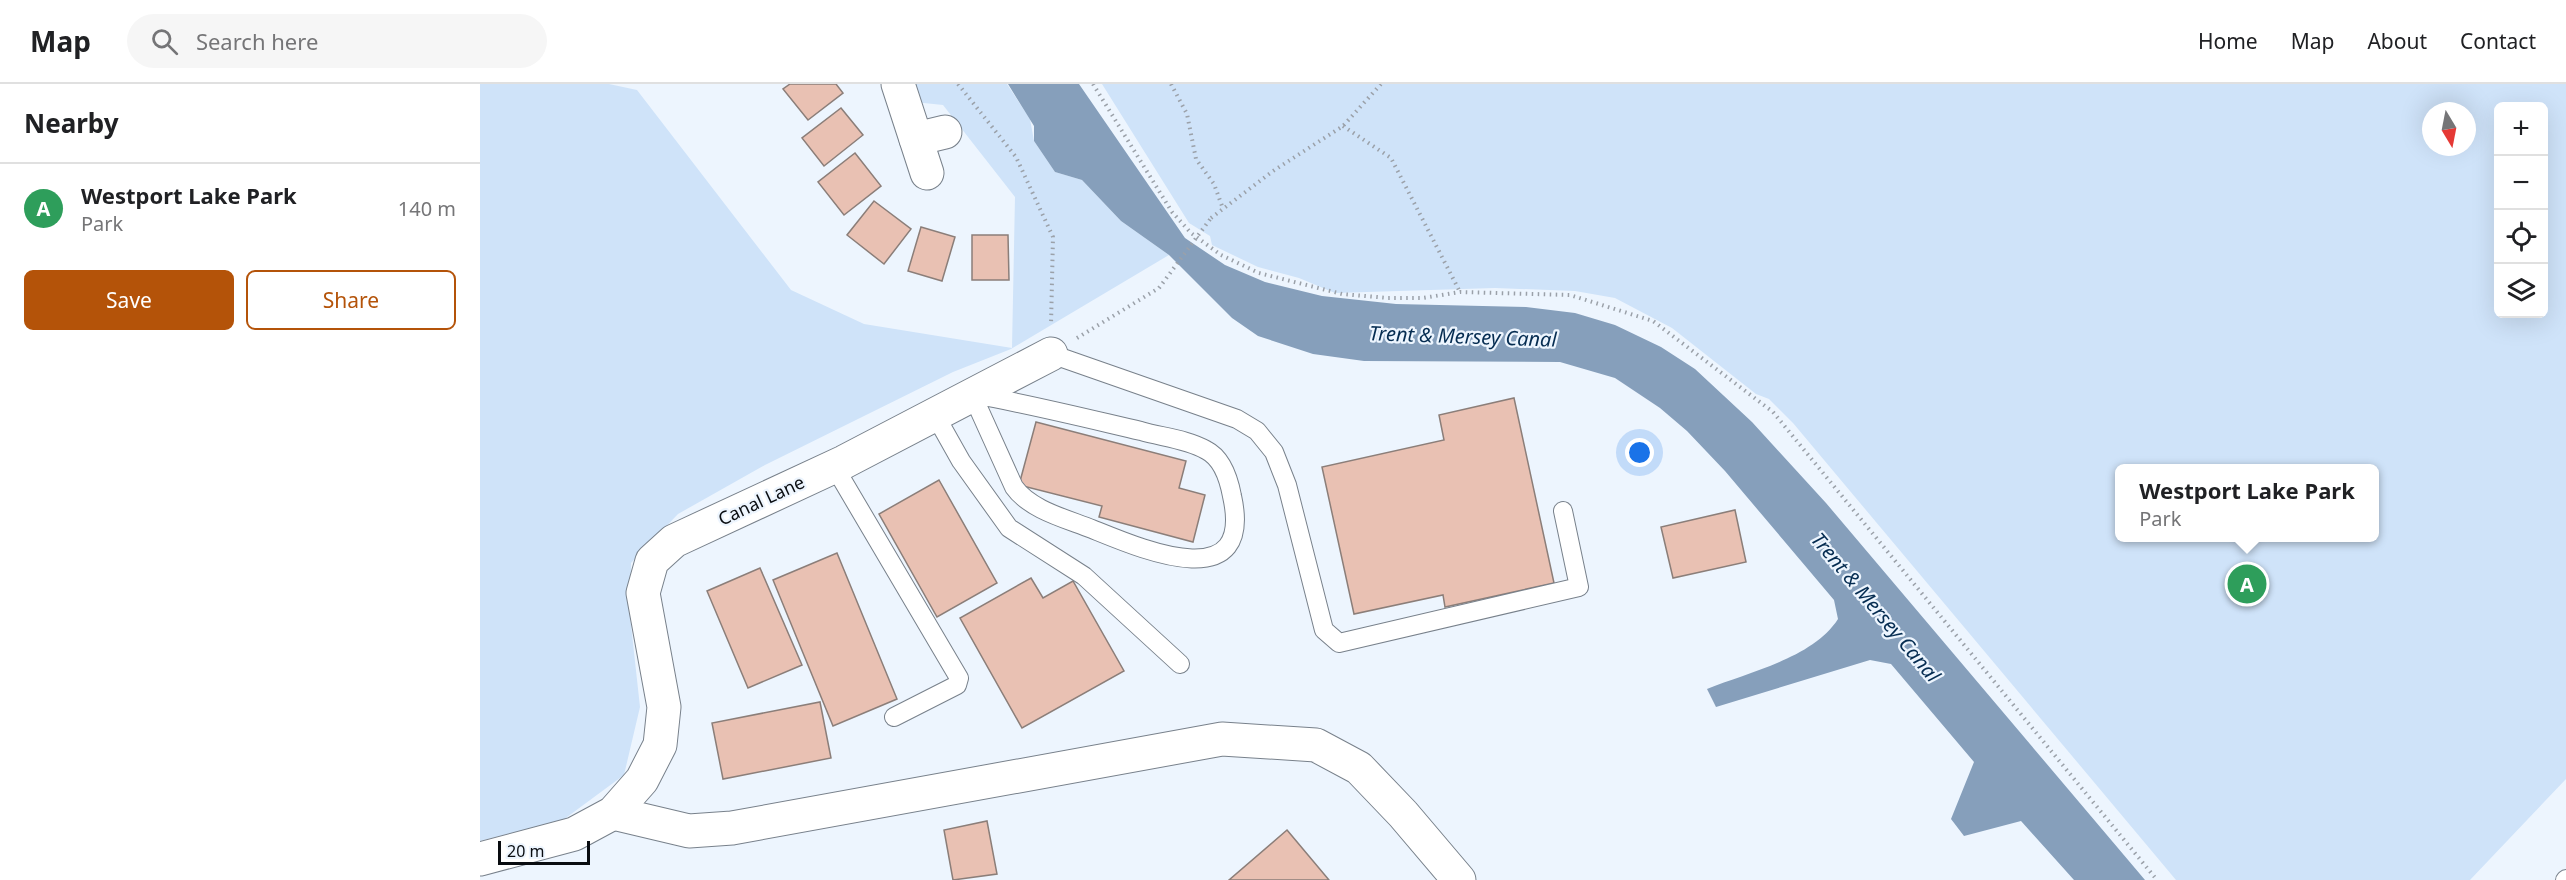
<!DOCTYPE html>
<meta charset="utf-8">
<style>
body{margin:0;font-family:"Noto Sans",sans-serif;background:#f6f6f6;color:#202124}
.controls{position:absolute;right:18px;top:18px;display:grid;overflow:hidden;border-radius:9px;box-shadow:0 6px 24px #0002}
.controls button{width:54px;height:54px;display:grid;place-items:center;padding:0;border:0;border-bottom:2px solid #e0e0e0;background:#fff;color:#202124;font:30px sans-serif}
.compass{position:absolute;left:1942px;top:18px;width:54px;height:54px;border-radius:50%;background:#fff;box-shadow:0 6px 24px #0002;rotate:170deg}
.scale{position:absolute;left:18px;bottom:15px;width:92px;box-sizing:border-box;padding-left:6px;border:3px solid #090c10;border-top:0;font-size:16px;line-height:21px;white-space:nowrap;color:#090c10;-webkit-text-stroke:4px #edf5fe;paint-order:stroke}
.you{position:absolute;left:1160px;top:369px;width:21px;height:21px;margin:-15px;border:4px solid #fff;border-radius:50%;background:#1a73e8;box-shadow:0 0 0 9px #1a73e833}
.badge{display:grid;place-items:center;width:39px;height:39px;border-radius:50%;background:#b45309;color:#fff;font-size:20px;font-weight:700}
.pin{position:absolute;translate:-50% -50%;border:3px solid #fff;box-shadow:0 2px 6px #0006}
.popup{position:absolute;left:1635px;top:380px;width:264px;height:78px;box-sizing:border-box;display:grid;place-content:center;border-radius:9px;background:#fff;filter:drop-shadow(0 2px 4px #0005);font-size:20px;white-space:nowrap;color:#757577}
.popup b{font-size:22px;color:#202124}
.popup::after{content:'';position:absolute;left:50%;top:100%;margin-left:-12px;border:12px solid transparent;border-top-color:#fff}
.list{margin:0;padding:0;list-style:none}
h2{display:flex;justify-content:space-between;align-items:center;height:78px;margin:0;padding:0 24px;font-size:26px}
h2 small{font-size:20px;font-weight:400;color:#757577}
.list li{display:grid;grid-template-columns:39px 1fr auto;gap:18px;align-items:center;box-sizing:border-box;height:90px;padding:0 24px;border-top:2px solid #e0e0e0}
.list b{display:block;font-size:22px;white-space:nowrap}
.list p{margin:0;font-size:20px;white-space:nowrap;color:#757577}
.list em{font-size:20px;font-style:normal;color:#757577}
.actions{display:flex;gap:12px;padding:18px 24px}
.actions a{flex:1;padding:14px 0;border:2px solid #b45309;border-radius:9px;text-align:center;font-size:21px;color:#b45309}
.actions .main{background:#b45309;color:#fff}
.icon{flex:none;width:33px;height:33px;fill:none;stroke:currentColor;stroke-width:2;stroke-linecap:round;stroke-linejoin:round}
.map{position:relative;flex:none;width:2086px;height:796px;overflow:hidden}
header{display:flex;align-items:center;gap:36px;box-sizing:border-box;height:84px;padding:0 30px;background:#fff;border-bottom:2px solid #e0e0e0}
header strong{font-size:28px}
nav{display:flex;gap:33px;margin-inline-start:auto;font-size:21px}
.search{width:420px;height:54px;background:#f6f6f6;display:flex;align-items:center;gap:15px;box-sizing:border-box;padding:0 21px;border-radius:33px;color:#757577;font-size:22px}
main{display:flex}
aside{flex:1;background:#fff}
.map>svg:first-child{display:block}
</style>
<header>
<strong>Map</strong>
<div class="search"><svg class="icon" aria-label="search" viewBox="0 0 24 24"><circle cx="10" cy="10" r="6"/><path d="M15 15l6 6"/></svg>Search here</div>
<nav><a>Home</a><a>Map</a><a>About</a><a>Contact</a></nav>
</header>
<main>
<aside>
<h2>Nearby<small></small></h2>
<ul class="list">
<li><span class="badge" style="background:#2e9e5b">A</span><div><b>Westport Lake Park</b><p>Park</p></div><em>140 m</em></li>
</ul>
<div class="actions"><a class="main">Save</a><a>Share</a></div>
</aside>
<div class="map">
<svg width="2086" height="796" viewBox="0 0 2086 796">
<rect width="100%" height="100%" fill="#edf5fe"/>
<g fill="#cfe3f9" fill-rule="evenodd">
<path d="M 0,0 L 129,0 L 157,6 L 311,206 L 384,240 L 532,264 L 535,113 L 463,21 L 434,18 L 427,0 L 527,0 L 550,35 L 554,57 L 575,88 L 602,96 L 641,137 L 689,171 L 531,265 L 473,288 L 285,381 L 198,430 L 151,479 L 150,532 L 160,623 L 144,691 L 83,736 L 0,757 Z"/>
<path d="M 622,0 L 2086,0 L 2086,695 L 1990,796 L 1696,796 L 1313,339 L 1289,315 L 1276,310 L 1192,244 L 1135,214 L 1095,207 L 1015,204 L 855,209 L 819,194 L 778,183 L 732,161 L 730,152 L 709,139 ZM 2018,22 L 2064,22 L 2064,230 L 2018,230 ZM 1951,27 L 1987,27 L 1987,63 L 1951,63 ZM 1640,384 L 1894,384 L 1894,454 L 1640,454 Z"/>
</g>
<path fill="#869fbb" d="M 528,0 L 599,0 L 705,154 L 745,181 L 785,198 L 842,212 L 916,220 L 1046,223 L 1095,229 L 1135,241 L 1181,263 L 1215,285 L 1272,338 L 1346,419 L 1665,796 L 1594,796 L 1541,737 L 1484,752 L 1471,735 L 1494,678 L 1411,580 L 1390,576 L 1236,623 L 1227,605 C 1269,588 1333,574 1358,535 L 1354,516 L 1245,387 L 1207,347 L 1180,324 L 1135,294 L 1080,278 L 884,277 L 833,270 L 778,252 L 752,234 L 689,171 L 641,137 L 602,96 L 575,88 L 554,57 L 554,42 Z"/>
<g fill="#e9c1b3" stroke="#8b7e79" stroke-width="1.5">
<path d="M 310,0 L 356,0 L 363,9 L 328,36 L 303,5 Z"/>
<path d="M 361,24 L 383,51 L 344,82 L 322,54 Z"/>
<path d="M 375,69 L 401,102 L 364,131 L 338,98 Z"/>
<path d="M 394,117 L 431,145 L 404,180 L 367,151 Z"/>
<path d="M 441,143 L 475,153 L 462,197 L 428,187 Z"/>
<path d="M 492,151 L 528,151 L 529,196 L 492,196 Z"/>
<path d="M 1034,314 L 1074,499 L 965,523 L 963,511 L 874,530 L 842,383 L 964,356 L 959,331 Z"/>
<path d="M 556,338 L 706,377 L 699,404 L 725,411 L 713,458 L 619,433 L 622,422 L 539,401 Z"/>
<path d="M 459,396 L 517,499 L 457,533 L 399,430 Z"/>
<path d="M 1255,426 L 1266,478 L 1193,494 L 1181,443 Z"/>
<path d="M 357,469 L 417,615 L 353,642 L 293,496 Z"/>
<path d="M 280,484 L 322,581 L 268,604 L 227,507 Z"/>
<path d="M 551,494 L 563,514 L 593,497 L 644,587 L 542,644 L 480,534 Z"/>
<path d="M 340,618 L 351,674 L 243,695 L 232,639 Z"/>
<path d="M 507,737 L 517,790 L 473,796 L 464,746 Z"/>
<path d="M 807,746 L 849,796 L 749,796 Z"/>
</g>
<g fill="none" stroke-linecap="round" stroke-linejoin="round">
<defs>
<g id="lane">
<path d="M 571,270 L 757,335 L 777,347 L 794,368 L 807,401 L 844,546 L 859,559 L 1099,503 L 1083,427"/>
<path d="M 492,310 C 549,320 605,334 661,347 C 681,353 707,355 726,366 C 742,374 749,396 752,412 C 775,515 659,464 612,445 C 587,435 550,426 534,403 Z"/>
<path d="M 454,329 L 481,377 L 529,444 L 604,492 L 700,580"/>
<path d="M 354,382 L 479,594 L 477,601 L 414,633"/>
<path d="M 2085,796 L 2086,795"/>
</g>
<g id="street">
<path d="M 418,0 L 447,89"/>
<path d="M 436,55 L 465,48"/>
<path d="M 133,729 L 209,747 L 252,744 L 742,655 L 836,661 L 879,684 L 923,730 L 979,796"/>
<path d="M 0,775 L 94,750 L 133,729 L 162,696 L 180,661 L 184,623 L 163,509 L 172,477 L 194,457 L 364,378 L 571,270"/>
</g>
</defs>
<use href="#lane" stroke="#78818b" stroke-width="20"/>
<use href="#street" stroke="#78818b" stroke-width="35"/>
<g stroke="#9ba1a9" stroke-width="4" stroke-dasharray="1.5 4.5" stroke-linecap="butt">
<path d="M 478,0 L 536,73 L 573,153 L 571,241"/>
<path d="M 613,0 L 692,128 L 711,149 L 741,171 L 779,189 L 862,210 L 908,214 L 943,214 L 980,208 L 1090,211 L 1173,237 L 1293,328 L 1677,796"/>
<path d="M 691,0 L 707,30 L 716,75 L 734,100 L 742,122"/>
<path d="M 863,42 L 911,74 L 980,208"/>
<path d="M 731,134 L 793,87 L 863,42 L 901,0"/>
<path d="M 597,254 L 679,204"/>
</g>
<use href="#lane" stroke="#fff" stroke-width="18"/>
<use href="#street" stroke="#fff" stroke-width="33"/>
<path stroke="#9ba1a9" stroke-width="4" stroke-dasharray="1.5 4.5" stroke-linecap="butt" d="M 679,204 L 731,134"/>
</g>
<g text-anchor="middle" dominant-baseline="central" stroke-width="4.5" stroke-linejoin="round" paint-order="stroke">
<g font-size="18" fill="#090c10" stroke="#edf5fe">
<text transform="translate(281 416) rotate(-25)">Canal Lane</text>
</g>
<g font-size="20" font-style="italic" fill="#052c51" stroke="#edf5fe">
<text transform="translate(983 252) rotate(2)">Trent &amp; Mersey Canal</text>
<text transform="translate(1396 523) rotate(50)">Trent &amp; Mersey Canal</text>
</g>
</g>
</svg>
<div class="controls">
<button>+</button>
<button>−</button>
<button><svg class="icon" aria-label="locate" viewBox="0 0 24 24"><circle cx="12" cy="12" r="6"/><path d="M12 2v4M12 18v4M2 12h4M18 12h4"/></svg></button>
<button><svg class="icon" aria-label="layers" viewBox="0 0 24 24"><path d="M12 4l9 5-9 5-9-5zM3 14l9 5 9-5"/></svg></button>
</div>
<svg class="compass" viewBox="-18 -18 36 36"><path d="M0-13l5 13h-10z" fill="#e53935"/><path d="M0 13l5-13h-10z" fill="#757577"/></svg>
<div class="scale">20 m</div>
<div class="you"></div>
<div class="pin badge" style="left:1767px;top:500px;background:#2e9e5b">A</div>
<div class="popup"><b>Westport Lake Park</b>Park</div>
</div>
</main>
